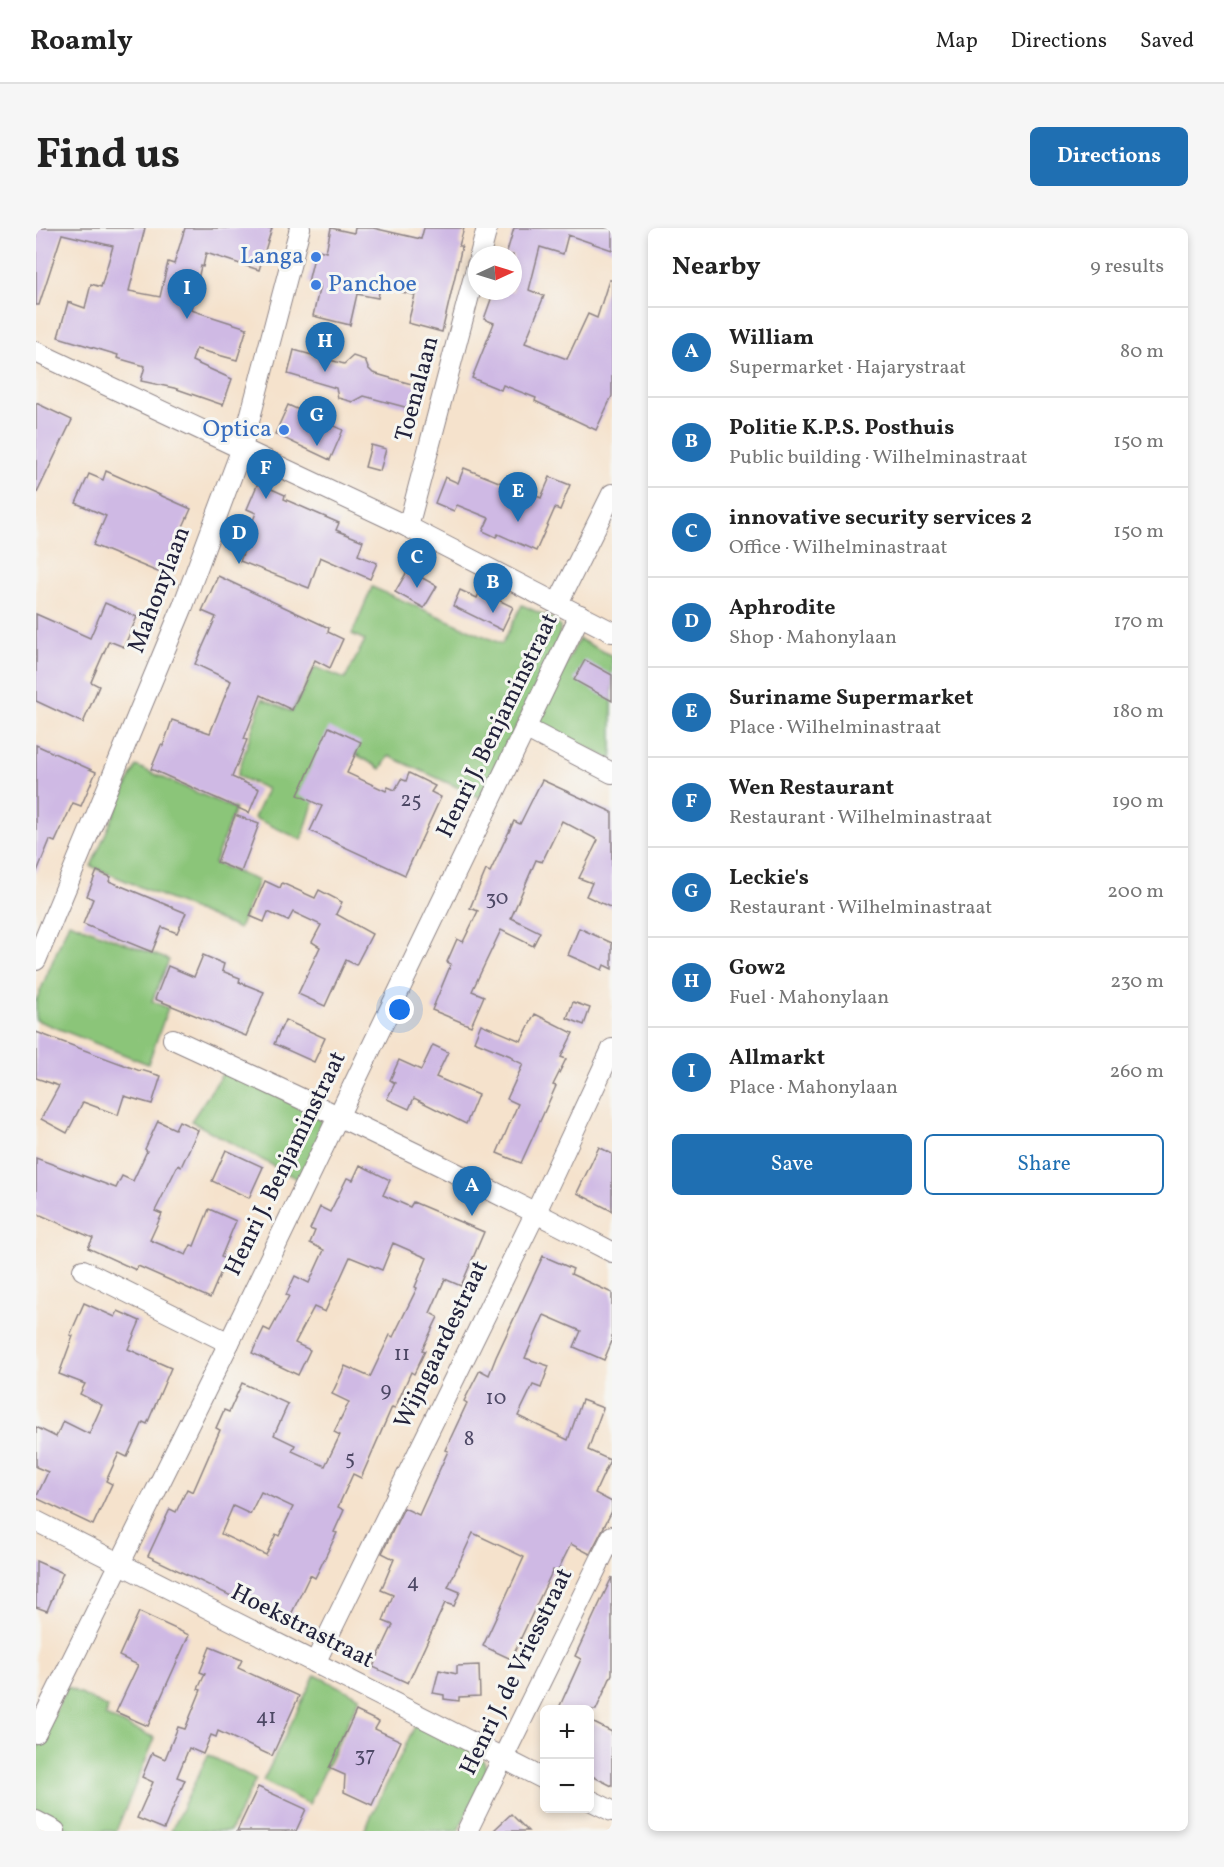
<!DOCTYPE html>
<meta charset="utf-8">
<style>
body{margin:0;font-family:Vollkorn,serif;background:#f6f6f6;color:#222}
.controls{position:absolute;right:18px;bottom:18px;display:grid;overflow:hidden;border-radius:9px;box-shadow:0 3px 9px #0003}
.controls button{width:54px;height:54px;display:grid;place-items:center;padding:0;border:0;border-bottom:2px solid #e0e0e0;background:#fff;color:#222;font:30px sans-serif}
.compass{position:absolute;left:432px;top:18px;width:54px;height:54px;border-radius:50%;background:#fff;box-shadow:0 3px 9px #0003;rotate:86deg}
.you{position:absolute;left:364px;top:782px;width:21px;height:21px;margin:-15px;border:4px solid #fff;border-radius:50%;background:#1a73e8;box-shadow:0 0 0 9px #1a73e833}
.badge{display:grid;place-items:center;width:39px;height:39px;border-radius:50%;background:#1f6fb2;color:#fff;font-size:20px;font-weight:700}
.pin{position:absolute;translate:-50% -50px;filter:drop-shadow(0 2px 3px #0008)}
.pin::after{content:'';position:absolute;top:32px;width:21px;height:18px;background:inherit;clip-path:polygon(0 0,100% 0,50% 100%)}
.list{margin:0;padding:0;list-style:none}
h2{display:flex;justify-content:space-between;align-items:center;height:78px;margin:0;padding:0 24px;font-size:26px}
h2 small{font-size:20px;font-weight:400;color:#767676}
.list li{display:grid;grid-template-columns:39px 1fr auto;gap:18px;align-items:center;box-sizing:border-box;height:90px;padding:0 24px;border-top:2px solid #e0e0e0}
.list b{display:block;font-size:22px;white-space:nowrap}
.list p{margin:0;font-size:20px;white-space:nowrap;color:#767676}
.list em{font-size:20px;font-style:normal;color:#767676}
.actions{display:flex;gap:12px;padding:18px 24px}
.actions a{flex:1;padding:14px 0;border:2px solid #1f6fb2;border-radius:9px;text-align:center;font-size:21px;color:#1f6fb2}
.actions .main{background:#1f6fb2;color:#fff}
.map{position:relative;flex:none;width:576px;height:1603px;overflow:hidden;border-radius:9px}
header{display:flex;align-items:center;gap:36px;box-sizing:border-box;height:84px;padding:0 30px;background:#fff;border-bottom:2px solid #e0e0e0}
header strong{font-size:28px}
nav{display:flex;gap:33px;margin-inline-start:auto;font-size:21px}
.intro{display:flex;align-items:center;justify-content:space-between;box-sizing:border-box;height:144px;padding:0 36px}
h1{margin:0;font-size:42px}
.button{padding:15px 27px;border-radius:9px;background:#1f6fb2;color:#fff;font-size:21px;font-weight:700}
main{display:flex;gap:36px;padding:0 36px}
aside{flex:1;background:#fff;border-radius:9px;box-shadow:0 3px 9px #0003}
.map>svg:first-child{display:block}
</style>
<header>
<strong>Roamly</strong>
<nav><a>Map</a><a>Directions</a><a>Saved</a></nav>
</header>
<div class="intro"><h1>Find us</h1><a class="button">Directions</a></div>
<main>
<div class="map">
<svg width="576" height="1603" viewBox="0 0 576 1603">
<rect width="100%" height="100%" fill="#f6f6f2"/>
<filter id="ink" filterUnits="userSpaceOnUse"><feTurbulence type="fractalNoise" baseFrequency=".0167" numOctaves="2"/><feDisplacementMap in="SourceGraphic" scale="12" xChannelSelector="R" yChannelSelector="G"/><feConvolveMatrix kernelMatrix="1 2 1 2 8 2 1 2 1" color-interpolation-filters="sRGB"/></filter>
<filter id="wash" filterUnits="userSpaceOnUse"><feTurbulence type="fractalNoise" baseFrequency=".008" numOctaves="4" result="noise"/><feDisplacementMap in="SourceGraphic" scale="24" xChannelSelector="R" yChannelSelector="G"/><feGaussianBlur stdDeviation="1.35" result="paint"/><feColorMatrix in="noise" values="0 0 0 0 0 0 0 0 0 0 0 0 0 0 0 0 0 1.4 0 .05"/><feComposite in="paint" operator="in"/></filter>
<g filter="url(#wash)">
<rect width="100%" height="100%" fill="#f5e2cc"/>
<g fill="#8bc579" stroke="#56745a" stroke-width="1.5">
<path d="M 336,359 L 466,416 L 486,377 L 517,391 L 524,398 L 524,409 L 445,570 L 353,528 L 345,541 L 316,524 L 287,542 L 266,612 L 218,590 L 231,561 L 201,548 L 226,471 L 256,484 L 279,439 L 309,451 L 329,412 L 316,406 Z"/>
<path d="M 543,411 L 576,428 L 576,532 L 501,494 Z"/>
<path d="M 100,538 L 199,581 L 178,635 L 222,653 L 203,701 L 55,638 Z"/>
<path d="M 33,694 L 133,732 L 116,773 L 132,780 L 112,836 L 0,792 L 0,773 Z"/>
<path d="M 189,842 L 283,887 C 293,908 273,933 263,952 L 155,893 Z"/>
<path d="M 279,1447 L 324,1469 L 273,1576 L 227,1553 Z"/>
<path d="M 31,1459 L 72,1480 L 69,1488 L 119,1510 L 80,1603 L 37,1603 L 0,1584 L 0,1525 Z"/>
<path d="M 379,1498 L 445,1528 L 449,1536 L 450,1545 L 422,1603 L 328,1603 Z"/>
<path d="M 172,1527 L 220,1551 L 194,1603 L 135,1603 Z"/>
</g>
<g id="blocks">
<g fill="#cfb9e4" fill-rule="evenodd">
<path d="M 0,0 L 109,0 L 93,63 L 124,69 L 132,34 L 138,36 L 149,0 L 236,0 L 223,42 L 170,25 L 167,39 L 165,38 L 155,82 L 211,100 L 201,132 L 160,121 L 156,133 L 196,151 L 187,177 L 138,160 L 105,153 L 109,138 L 81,130 L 82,127 L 22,109 L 32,74 L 49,80 L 55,56 L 65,59 L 77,18 L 26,6 L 3,77 L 0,77 Z"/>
<path d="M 295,0 L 318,5 L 319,0 L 337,0 L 385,11 L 388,0 L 428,0 L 423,18 L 426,18 L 406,104 L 372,95 L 379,67 L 344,59 L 342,70 L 321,66 L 314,97 L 277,88 L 284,57 L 272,54 L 280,21 L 290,24 Z"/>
<path d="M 478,0 L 576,0 L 576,22 L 532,7 L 527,26 L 504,19 L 493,62 L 508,68 L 489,115 L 531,131 L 552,86 L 561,90 L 573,52 L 576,52 L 576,168 L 560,202 L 499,173 L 500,170 L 467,157 L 465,162 L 436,150 L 458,95 L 448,91 L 458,63 L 477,63 L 477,27 L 470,27 Z"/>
<path d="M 258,122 L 308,136 L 317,128 L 329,132 L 332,140 L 337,145 L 386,159 L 380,182 L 328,168 L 317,174 L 302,170 L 300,160 L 252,146 Z"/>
<path d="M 0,175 L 36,192 L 0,267 Z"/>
<path d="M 252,177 L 307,202 L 294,232 L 239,206 Z"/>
<path d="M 335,217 L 350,221 L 344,243 L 329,239 Z"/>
<path d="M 428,240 L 468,256 L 469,254 L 505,270 L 514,249 L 534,257 L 524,282 L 519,280 L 500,323 L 462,306 L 460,309 L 447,303 L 453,290 L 421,277 L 418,283 L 399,275 L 409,249 L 422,255 Z"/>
<path d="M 70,243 L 155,281 L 136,323 L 139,324 L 129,347 L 57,317 L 70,288 L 40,275 L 53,246 L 67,252 Z"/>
<path d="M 222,255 L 249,267 L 248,271 L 303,295 L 300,302 L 327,313 L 322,327 L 341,335 L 334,351 L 284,329 L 273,360 L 204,333 L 210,318 L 207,317 L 220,285 L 211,281 Z"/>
<path d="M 372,342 L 401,358 L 388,380 L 359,364 Z"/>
<path d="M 182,348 L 293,400 L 292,404 L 307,411 L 294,440 L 279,432 L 256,482 L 225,467 L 208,511 L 211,512 L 196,549 L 223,561 L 213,585 L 115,541 L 125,517 L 127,518 L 136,492 L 174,505 L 195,453 L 159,436 L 180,389 L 166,383 Z"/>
<path d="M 424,362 L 441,370 L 444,363 L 477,379 L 466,402 L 417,378 Z"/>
<path d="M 69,375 L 101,389 L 88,419 L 73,413 L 55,454 L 63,458 L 47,495 L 0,473 L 0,386 L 54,410 Z"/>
<path d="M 549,432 L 576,447 L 576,473 L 538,452 Z"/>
<path d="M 293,499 L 325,514 L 311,545 L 350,563 L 352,559 L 359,562 L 365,551 L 370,553 L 373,545 L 399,558 L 395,564 L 405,569 L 369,647 L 274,603 L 286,578 L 262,567 Z"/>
<path d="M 0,517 L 60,544 L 45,578 L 37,575 L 19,614 L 14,612 L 0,646 Z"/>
<path d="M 506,552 L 576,584 L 576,680 L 550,668 L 556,655 L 543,650 L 562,612 L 526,593 L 506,634 L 500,632 L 475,690 L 504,704 L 497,718 L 465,702 L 436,763 L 448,768 L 435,798 L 396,782 L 415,736 L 411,734 L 421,711 L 427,714 L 442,683 L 434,680 L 450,642 L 454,644 L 478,593 L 484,596 Z"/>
<path d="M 199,587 L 223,596 L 205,644 L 181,634 Z"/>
<path d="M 61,643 L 75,649 L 73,653 L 150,685 L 141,705 L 126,699 L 116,724 L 47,696 L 57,671 L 51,668 Z"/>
<path d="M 229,653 L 244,660 L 246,655 L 279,670 L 283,662 L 306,674 L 300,686 L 336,706 L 320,737 L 310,732 L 289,778 L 262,766 L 284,719 L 276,714 L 285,697 L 257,684 L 252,693 L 232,684 L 228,694 L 214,688 Z"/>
<path d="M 543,700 L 576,715 L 576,741 L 568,737 L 566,742 L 532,727 Z"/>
<path d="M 167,727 L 188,736 L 186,743 L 204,750 L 203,754 L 228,764 L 210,808 L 119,771 L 132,738 L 158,749 Z"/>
<path d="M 537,774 L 554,780 L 548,797 L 531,790 Z"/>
<path d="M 499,786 L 537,805 L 525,829 L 530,831 L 517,857 L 520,858 L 485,935 L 461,925 L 482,876 L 471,871 L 487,836 L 476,831 L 477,829 L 438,813 L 445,796 L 485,813 Z"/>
<path d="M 249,792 L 289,810 L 278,834 L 238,816 Z"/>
<path d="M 0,804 L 104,843 L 105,842 L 125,848 L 116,876 L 88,868 L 82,887 L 47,874 L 31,905 L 5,891 L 23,858 L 0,850 Z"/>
<path d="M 397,817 L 412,824 L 400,849 L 442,867 L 430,896 L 378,870 L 373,881 L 351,871 L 359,855 L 354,852 L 363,832 L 385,842 Z"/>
<path d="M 122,893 L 139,901 L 143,893 L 162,902 L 145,939 L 142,937 L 119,983 L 126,986 L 114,1012 L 150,1027 L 155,1017 L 158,1018 L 173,981 L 200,993 L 185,1029 L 190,1032 L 174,1070 L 102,1038 L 100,1042 L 52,1020 L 57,1010 L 0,985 L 0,930 L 80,960 L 86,948 L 97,953 L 111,923 L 109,921 Z"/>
<path d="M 563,919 L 576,926 L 576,983 L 541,965 Z"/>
<path d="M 190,922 L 227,939 L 213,970 L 176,953 Z"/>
<path d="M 324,937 L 354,952 L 347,967 L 374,979 L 377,974 L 448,1004 L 425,1058 L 409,1051 L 394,1085 L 402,1089 L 386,1122 L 389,1123 L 378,1146 L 375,1144 L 359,1180 L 356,1179 L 325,1250 L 317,1246 L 302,1279 L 308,1282 L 298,1304 L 301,1305 L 279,1350 L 274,1347 L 251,1395 L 112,1328 L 134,1281 L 140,1284 L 151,1261 L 157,1264 L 184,1202 L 180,1200 L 188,1182 L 193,1184 L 206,1155 L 252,1176 L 238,1207 L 259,1217 L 256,1223 L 289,1238 L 304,1207 L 298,1204 L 313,1174 L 296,1166 L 309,1138 L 334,1149 L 354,1107 L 357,1109 L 381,1060 L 379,1059 L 391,1030 L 357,1015 L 346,1042 L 314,1029 L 289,1084 L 278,1079 L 259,1115 L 274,1122 L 262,1147 L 216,1125 L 228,1100 L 234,1103 L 253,1068 L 250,1067 L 259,1048 L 273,1055 L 288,1022 L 274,1015 L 279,1003 L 274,1001 L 284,979 L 294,984 L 311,950 L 317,952 ZM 225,1264 L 257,1279 L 243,1308 L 240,1306 L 230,1327 L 185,1306 L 197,1278 L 214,1286 Z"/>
<path d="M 507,1028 L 537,1041 L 535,1046 L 576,1065 L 576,1113 L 568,1132 L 538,1119 L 545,1103 L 508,1087 L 489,1130 L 513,1138 L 505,1160 L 497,1157 L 482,1188 L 532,1212 L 546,1172 L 567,1180 L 552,1222 L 574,1232 L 559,1265 L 576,1274 L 576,1283 L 554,1326 L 535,1316 L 521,1344 L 517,1342 L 475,1431 L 447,1418 L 488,1329 L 437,1305 L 412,1359 L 424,1364 L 418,1378 L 409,1375 L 372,1455 L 337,1439 L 357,1397 L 347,1393 L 357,1367 L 345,1362 L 358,1331 L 346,1325 L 368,1280 L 383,1287 L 412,1223 L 409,1222 L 431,1175 L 428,1173 L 444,1142 L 453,1147 L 460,1129 Z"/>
<path d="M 48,1075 L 79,1089 L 82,1083 L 104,1093 L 92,1121 L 135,1140 L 111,1196 L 107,1194 L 91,1229 L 83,1225 L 70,1253 L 76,1256 L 57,1297 L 0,1270 L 12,1244 L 0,1239 L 0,1199 L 20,1209 L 27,1193 L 53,1206 L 66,1177 L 44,1166 L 49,1156 L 23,1146 L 37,1108 L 34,1107 Z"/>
<path d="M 0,1333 L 27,1345 L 11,1383 L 0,1379 Z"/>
<path d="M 576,1349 L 576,1446 L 560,1482 L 522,1482 L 545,1431 L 539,1428 Z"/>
<path d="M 103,1384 L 153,1407 L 112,1498 L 80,1484 L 102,1437 L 83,1428 Z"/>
<path d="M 174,1419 L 206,1432 L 202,1440 L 263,1468 L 236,1528 L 182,1503 L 180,1509 L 175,1507 L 167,1526 L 153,1520 L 141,1549 L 149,1552 L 128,1601 L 101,1590 L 117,1554 L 106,1549 L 116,1525 L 129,1531 L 142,1499 L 149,1501 L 165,1462 L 162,1461 L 169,1446 L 164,1444 Z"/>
<path d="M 443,1437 L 444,1468 L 423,1469 L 423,1473 L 408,1471 L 408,1467 L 397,1465 L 403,1442 L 421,1446 L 421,1438 Z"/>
<path d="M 320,1483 L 343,1494 L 339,1501 L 365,1513 L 336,1577 L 308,1564 L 309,1547 L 293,1540 Z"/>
<path d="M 554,1493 L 576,1504 L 576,1558 L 554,1547 Z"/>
<path d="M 222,1559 L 270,1581 L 260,1603 L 201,1603 Z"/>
<path d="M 475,1586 L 492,1603 L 457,1603 Z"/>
</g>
</g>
</g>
<g filter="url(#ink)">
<use href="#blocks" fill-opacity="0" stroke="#8c8284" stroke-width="1.5"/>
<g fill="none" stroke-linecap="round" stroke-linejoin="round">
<defs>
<g id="minor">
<path d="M 444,27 L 451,0"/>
<path d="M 0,124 L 372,299 L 576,404"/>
<path d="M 372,299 L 441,37"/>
<path d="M 522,375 L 576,266"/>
<path d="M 489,500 L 576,545"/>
<path d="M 0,732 L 147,378 L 206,220 L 264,0"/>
<path d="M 137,811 C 285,879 432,949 576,1024"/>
<path d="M 47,1042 L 193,1115"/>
<path d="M 0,1293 L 508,1551"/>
<path d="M 279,1435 L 500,984 L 576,821"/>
<path d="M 0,1505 L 193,1115 L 544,387"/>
<path d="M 554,1572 L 576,1583"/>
<path d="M 0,1593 L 19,1603"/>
<path d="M 431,1603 L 576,1308"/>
</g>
</defs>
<use href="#minor" stroke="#8c8284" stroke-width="22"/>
<use href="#minor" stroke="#fff" stroke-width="20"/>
</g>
</g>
<g fill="#3f7fe0" stroke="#f6f6f2" stroke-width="2">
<circle cx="280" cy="29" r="6"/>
<circle cx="280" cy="57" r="6"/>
<circle cx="248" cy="202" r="6"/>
</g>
<g text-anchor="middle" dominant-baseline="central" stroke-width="6" stroke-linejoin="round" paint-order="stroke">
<g font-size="21" fill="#4d4865">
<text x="375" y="572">25</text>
<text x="461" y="670">30</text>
<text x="366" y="1126">11</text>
<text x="350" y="1162">9</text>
<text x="460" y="1170">10</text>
<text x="433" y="1211">8</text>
<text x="314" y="1230">5</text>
<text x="377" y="1354">4</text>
<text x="230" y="1489">41</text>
<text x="329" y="1527">37</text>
</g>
<g font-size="24" fill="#366cbe" stroke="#f6f6f2" text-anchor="end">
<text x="268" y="29">Langa</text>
<text x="292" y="57" text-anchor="start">Panchoe</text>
<text x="236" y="202">Optica</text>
</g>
<g font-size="24" fill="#22223b" stroke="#f6f6f2">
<text transform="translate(382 161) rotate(-75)">Toenalaan</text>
<text transform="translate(124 362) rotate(-69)">Mahonylaan</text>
<text transform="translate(462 498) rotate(-64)">Henri J. Benjaminstraat</text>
<text transform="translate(250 936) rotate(-64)">Henri J. Benjaminstraat</text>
<text transform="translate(406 1117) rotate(-64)">Wijngaardestraat</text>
<text transform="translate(266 1399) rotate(27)">Hoekstrastraat</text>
<text transform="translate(481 1444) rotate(-64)">Henri J. de Vriesstraat</text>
</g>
</g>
</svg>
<div class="controls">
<button>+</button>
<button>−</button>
</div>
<svg class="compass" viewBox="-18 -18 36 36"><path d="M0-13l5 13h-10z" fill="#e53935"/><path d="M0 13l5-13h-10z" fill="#767676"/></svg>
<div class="you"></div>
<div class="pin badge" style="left:436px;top:988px">A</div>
<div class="pin badge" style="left:457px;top:385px">B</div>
<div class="pin badge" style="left:381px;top:360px">C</div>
<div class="pin badge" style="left:203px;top:336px">D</div>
<div class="pin badge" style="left:482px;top:294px">E</div>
<div class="pin badge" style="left:230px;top:271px">F</div>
<div class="pin badge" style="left:281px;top:218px">G</div>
<div class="pin badge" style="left:289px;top:144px">H</div>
<div class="pin badge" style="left:151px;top:91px">I</div>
</div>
<aside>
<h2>Nearby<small>9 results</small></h2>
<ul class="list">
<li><span class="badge">A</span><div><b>William</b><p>Supermarket · Hajarystraat</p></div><em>80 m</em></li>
<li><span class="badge">B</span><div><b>Politie K.P.S. Posthuis</b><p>Public building · Wilhelminastraat</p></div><em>150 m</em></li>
<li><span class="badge">C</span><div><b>innovative security services 2</b><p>Office · Wilhelminastraat</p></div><em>150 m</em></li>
<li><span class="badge">D</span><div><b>Aphrodite</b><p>Shop · Mahonylaan</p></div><em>170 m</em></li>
<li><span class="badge">E</span><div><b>Suriname Supermarket</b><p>Place · Wilhelminastraat</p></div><em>180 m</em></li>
<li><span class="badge">F</span><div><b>Wen Restaurant</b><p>Restaurant · Wilhelminastraat</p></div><em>190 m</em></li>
<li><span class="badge">G</span><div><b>Leckie's</b><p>Restaurant · Wilhelminastraat</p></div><em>200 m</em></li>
<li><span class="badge">H</span><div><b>Gow2</b><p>Fuel · Mahonylaan</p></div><em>230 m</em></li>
<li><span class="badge">I</span><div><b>Allmarkt</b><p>Place · Mahonylaan</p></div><em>260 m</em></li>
</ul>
<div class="actions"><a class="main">Save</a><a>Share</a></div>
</aside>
</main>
